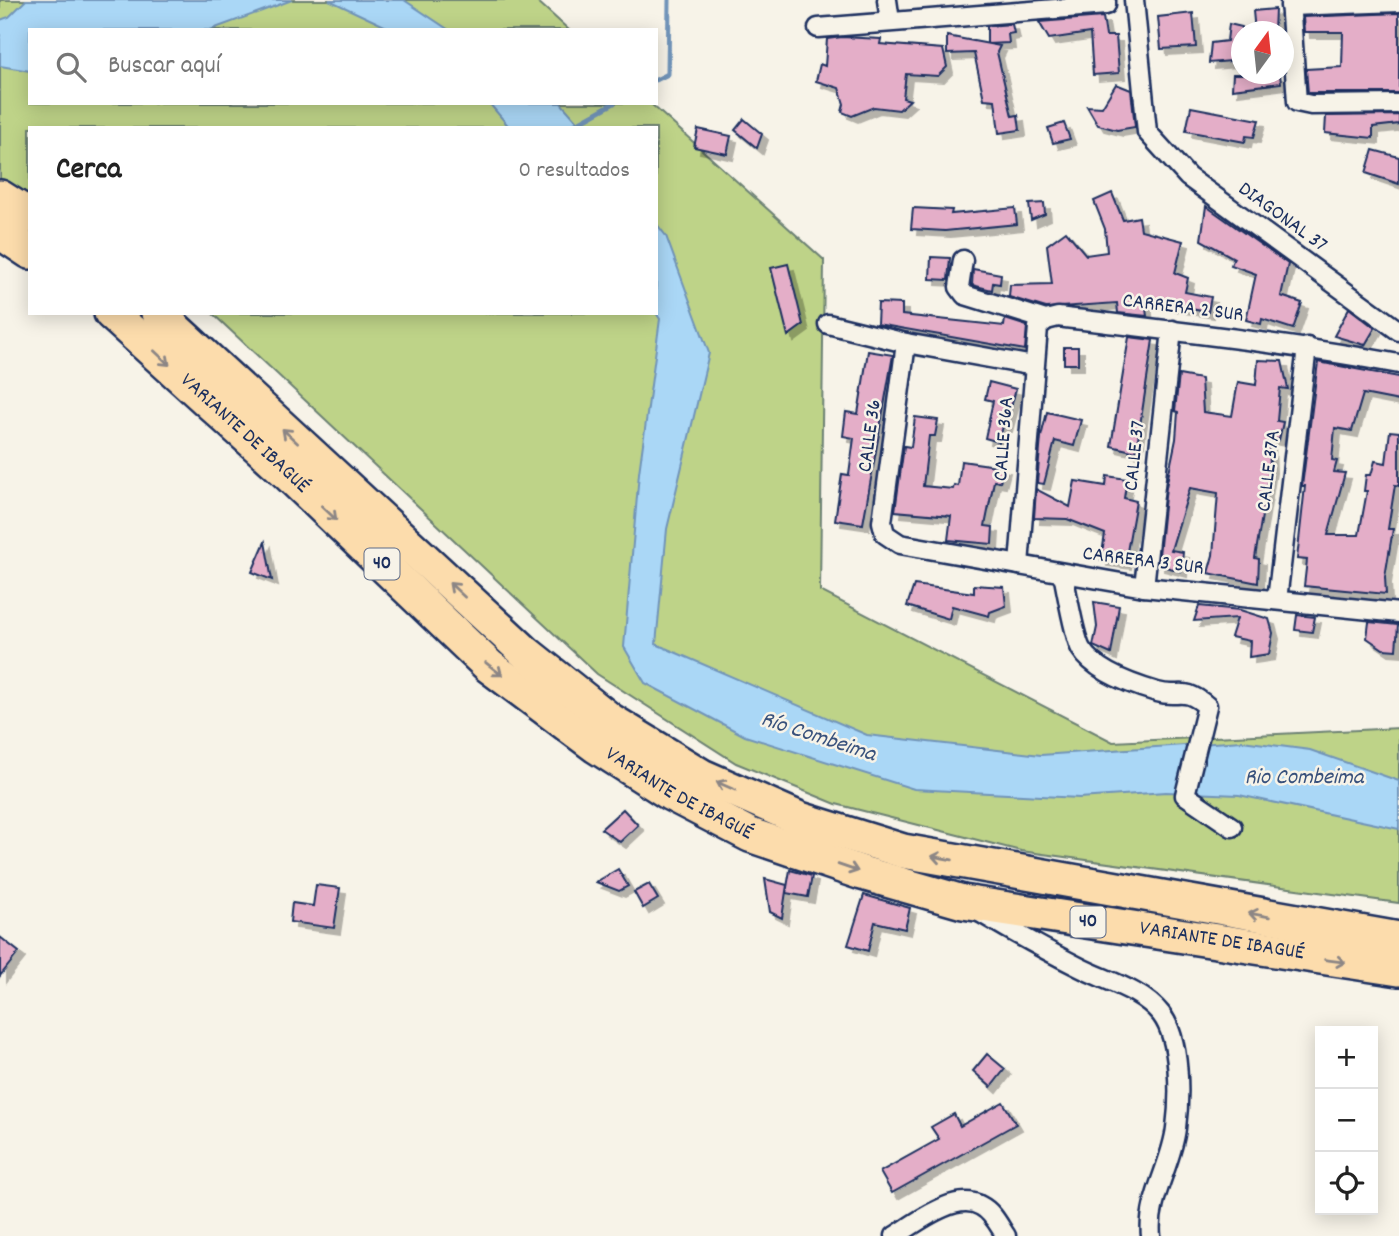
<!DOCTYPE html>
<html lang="es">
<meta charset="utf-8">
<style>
body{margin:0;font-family:Dekko,sans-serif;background:#f6f6f6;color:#222}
.controls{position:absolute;right:21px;bottom:21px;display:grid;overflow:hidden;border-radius:0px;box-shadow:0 4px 18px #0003}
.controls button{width:63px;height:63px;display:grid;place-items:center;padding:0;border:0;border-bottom:2px solid #e0e0e0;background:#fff;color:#222;font:35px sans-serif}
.compass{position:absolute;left:1231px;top:21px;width:63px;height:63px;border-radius:50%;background:#fff;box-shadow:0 4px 18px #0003;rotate:15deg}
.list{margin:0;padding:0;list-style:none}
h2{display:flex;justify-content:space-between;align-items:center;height:91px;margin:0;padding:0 28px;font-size:30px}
h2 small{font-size:23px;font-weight:400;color:#767676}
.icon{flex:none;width:38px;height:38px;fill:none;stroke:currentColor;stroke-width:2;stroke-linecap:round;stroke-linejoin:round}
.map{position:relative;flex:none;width:1399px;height:1236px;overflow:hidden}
.search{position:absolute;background:#fff;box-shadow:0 4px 18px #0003;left:28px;top:28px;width:630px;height:77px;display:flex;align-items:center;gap:18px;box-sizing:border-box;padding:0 24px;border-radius:0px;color:#767676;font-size:26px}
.panel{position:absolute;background:#fff;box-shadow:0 4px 18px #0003;left:28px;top:126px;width:630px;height:189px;border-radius:0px}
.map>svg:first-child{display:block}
</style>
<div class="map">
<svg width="1399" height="1236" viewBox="0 0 1399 1236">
<defs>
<filter id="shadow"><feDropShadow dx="6" dy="6" stdDeviation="0" flood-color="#0004"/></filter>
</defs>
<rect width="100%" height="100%" fill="#f7f3e8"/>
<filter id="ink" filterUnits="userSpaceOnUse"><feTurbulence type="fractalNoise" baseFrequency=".0143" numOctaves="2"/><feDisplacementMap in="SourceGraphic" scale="14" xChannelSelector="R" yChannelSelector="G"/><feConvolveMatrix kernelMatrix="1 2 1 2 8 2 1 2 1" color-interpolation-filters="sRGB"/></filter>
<g filter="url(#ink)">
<path fill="#bed388" stroke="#6c8173" stroke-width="2" d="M 0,0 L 536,0 L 569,30 L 30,30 L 30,103 L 650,103 L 824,260 L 820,591 L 1113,742 L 1399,728 L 1399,903 L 1021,851 L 836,804 L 736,763 L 597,674 L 212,313 L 656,313 L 656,128 L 30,128 L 30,196 L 0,178 Z"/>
<g fill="#aad7f6" stroke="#7194b9" stroke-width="2">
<path d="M 26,0 L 292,0 L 210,30 L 30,30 L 30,71 L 0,66 L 0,20 L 9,17 Z"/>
<path d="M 329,0 L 404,0 L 449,30 L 393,30 Z"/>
<path d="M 489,103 L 561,103 L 583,128 L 510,128 Z"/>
<path d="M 656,223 L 666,236 L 709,353 L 667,529 L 656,644 L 867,735 L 1041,755 L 1242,741 L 1310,750 L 1399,781 L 1399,829 L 1239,795 L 1166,792 L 1079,798 L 914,789 L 745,736 L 645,683 L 624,647 L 639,473 L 660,319 L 656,313 Z"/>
</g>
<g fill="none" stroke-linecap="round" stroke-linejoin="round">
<g stroke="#7194b9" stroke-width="5">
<path d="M 656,80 L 668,74 L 669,0"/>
<path d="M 569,128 L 614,103"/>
</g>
</g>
<g fill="#e4aec8" stroke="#1b2f5e" stroke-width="2" filter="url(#shadow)">
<path d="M 1275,9 L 1274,32 L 1255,32 L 1253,11 Z"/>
<path d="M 1193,13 L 1196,47 L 1161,49 L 1158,17 Z"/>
<path d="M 1399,13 L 1399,93 L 1308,93 L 1306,69 L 1342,67 L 1343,32 L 1304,32 L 1303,17 Z"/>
<path d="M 1103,17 L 1106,36 L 1116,36 L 1119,73 L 1093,75 L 1090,33 L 1049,39 L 1039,22 Z"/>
<path d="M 1012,24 L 1014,33 L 1008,34 L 1009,43 L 987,44 L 987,26 Z"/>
<path d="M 1229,24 L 1242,27 L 1242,60 L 1209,63 L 1211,43 L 1227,41 Z"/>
<path d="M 947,36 L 1000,46 L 997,52 L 1012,116 L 1018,115 L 1020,130 L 999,133 L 995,100 L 984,99 L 974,53 L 947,54 Z"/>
<path d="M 842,37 L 881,39 L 880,44 L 943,49 L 947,67 L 938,76 L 906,74 L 903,98 L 910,100 L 899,110 L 874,107 L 852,116 L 842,112 L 844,104 L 839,88 L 816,81 L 820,64 L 825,66 L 827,39 Z"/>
<path d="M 1233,74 L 1280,74 L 1281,83 L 1232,89 Z"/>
<path d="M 1116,84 L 1131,90 L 1135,127 L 1117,130 L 1098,125 L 1087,106 L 1102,107 Z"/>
<path d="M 1191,107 L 1259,120 L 1254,137 L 1246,136 L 1245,142 L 1186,131 Z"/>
<path d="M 1399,115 L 1399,124 L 1373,127 L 1373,138 L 1325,133 L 1326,116 Z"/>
<path d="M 744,119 L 762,134 L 757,148 L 735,130 Z"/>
<path d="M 1064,123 L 1070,139 L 1053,143 L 1048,128 Z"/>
<path d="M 698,129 L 731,136 L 727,154 L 694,147 Z"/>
<path d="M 1373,150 L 1399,157 L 1399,184 L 1366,173 Z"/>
<path d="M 1112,193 L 1123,220 L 1139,217 L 1141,230 L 1183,241 L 1175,273 L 1188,278 L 1185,292 L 1211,297 L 1208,312 L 1145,301 L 1147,316 L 1118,313 L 1117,303 L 1046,308 L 1009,297 L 1010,285 L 1052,284 L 1047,245 L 1066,231 L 1086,255 L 1107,252 L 1105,229 L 1094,201 Z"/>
<path d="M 1044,203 L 1045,214 L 1031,220 L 1029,204 Z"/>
<path d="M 1206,206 L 1288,264 L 1281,296 L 1302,303 L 1293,329 L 1262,319 L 1261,324 L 1246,320 L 1256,274 L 1231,265 L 1234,258 L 1201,240 Z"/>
<path d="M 913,208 L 952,210 L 951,214 L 1015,208 L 1017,224 L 945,231 L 911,229 Z"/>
<path d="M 931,257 L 950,258 L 948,280 L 930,279 Z"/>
<path d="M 788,264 L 803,325 L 788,336 L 771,268 Z"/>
<path d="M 973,269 L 1001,274 L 1000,284 L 993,283 L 992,290 L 972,285 Z"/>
<path d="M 878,303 L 902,304 L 902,315 L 1004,326 L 1005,319 L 1027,326 L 1025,350 L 877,324 Z"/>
<path d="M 1349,308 L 1375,328 L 1365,345 L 1334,336 Z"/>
<path d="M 1129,337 L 1153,340 L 1136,452 L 1111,446 Z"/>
<rect x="1064" y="347" width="14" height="17"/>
<path d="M 868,351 L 893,355 L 863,524 L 835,520 L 842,474 L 849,475 L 854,438 L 843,436 L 846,412 L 858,414 Z"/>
<path d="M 1258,360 L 1282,361 L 1288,389 L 1280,388 L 1277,421 L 1283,422 L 1279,440 L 1269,438 L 1270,467 L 1255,558 L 1259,559 L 1258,583 L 1208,573 L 1213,555 L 1218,493 L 1190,488 L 1171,550 L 1183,552 L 1181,571 L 1158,565 L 1166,487 L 1176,439 L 1178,412 L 1175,411 L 1179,375 L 1201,379 L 1203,412 L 1232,416 L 1238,382 L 1256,385 Z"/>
<path d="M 1318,362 L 1399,377 L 1399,401 L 1363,394 L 1352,431 L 1335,428 L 1332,460 L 1337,461 L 1334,472 L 1345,473 L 1328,535 L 1359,535 L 1367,491 L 1364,491 L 1366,475 L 1371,475 L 1375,461 L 1386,463 L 1390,431 L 1399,432 L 1399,486 L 1395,485 L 1388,529 L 1393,529 L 1385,577 L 1386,594 L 1304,586 L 1307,560 L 1297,559 L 1305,486 L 1302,486 Z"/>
<path d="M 989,382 L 1016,389 L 1006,426 L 1003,426 L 999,442 L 985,438 L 993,401 L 985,399 Z"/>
<path d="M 1047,412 L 1081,420 L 1074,446 L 1055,441 L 1044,484 L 1037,483 L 1041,437 Z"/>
<path d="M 915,417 L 938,420 L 935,436 L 929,436 L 923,486 L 953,489 L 954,485 L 958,486 L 961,461 L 1004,467 L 1000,482 L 994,481 L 985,526 L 993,527 L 992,544 L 948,540 L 951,516 L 895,511 L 904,446 L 911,447 Z"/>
<path d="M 1107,476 L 1127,479 L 1124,498 L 1136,501 L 1125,563 L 1101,560 L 1105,534 L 1067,519 L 1034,518 L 1036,489 L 1070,507 L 1075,481 L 1106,486 Z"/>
<path d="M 265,542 L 272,580 L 252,572 Z"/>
<path d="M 914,585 L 974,593 L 974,585 L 1004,587 L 1006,606 L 990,612 L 989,616 L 952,606 L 949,619 L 907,606 Z"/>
<path d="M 1094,602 L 1119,606 L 1111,654 L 1093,646 L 1097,627 Z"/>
<path d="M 1199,606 L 1240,610 L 1269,619 L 1273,633 L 1269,654 L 1249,657 L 1250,641 L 1231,637 L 1237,618 L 1194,621 Z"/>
<path d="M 1297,615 L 1315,617 L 1312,632 L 1295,630 Z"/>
<path d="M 1369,622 L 1398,625 L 1396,650 L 1383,649 L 1367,638 Z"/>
<path d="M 623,809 L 638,825 L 620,842 L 601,829 Z"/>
<path d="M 618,869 L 628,886 L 619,891 L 596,882 Z"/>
<path d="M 790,870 L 812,876 L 808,897 L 786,893 Z"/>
<path d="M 765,879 L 787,885 L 782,918 L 770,912 Z"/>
<path d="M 649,884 L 658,899 L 643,908 L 634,892 Z"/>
<path d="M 316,885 L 340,888 L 334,928 L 290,922 L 292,903 L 313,906 Z"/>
<path d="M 864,895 L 910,908 L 905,929 L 875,922 L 868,951 L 848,945 Z"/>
<path d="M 0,937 L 19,952 L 0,976 Z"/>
<path d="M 987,1054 L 1005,1069 L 991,1087 L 973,1071 Z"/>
<path d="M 1003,1102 L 1016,1124 L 892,1193 L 880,1172 L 939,1139 L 931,1127 L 954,1114 L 960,1126 Z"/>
</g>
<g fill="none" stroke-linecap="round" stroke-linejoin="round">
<defs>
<g id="street">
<path d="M 887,0 L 890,21"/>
<path d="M 1134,0 L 1147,132 L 1188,177 L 1399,331"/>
<path d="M 1290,0 L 1297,102 L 1311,105 L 1399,104"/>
<path d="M 1290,6 L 1399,2"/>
<path d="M 818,28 L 1106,5 L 1106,0"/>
<path d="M 963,260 L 959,287 L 965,295 L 1046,320 L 1058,317 C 1172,331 1286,343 1399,364"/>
<path d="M 828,324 L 906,343 L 1034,366"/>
<path d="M 906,343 L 882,522 L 885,534 L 900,544 L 1144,587 L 1399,613"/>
<path d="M 1019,565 L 1038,327 L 1046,320"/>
<path d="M 1063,574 C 1067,592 1074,636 1081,649 C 1095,672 1133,685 1157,692 C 1181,699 1182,685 1207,706 L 1185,795 L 1232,827"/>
<path d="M 1144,587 L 1172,330"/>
<path d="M 1277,600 L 1307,347"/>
<path d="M 981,913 C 1013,932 1045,950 1079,967 C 1106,981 1141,989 1161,1014 C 1181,1040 1180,1097 1176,1128 C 1172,1164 1147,1199 1151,1236"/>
<path d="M 895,1236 C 916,1223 956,1191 981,1206 C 993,1212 999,1226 1006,1236"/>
</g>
<g id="highway">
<path d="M 0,197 L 30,216"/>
<path d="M 0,232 L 30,252"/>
<path id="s1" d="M 111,313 L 284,470 L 489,666 L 596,746 L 671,794 L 750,835 L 862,873 L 963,902 L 1399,969"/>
<path d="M 158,313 L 526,653 L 610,720 L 702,776 L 800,819 L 903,851 L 1399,939"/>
</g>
</defs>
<use href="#street" stroke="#1b2f5e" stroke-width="23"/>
<use href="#highway" stroke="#1b2f5e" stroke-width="38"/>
<use href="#street" stroke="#f7f3e8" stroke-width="18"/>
<use href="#highway" stroke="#fcdcac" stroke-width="33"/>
</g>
<defs><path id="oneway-shaft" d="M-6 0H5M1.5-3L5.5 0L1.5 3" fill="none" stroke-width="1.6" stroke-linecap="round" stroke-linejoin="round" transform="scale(1.75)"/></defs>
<g stroke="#8c8685">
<use href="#oneway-shaft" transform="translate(162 358) rotate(43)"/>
<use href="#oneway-shaft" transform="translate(290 436) rotate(-137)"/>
<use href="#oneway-shaft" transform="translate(329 513) rotate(44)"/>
<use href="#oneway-shaft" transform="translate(457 590) rotate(-137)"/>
<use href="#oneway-shaft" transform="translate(494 669) rotate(38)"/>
<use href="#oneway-shaft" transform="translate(726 786) rotate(-156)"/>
<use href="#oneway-shaft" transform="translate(942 858) rotate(-170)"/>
<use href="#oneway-shaft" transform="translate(848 868) rotate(19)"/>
<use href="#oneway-shaft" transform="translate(1259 915) rotate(-170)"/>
<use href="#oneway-shaft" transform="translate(1335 961) rotate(8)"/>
</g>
</g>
<g text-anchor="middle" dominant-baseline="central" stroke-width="5" stroke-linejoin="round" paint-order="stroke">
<g fill="#f7f3e8" stroke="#5d6a87" stroke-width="2">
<rect x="364.5" y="548.5" width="35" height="31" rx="5"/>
<rect x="1070.5" y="906.5" width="35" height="31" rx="5"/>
</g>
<g font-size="19" font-weight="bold" fill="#1b2f5e">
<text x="382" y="564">40</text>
<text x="1088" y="922">40</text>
</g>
<g font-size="21" fill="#1b2f5e" stroke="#f7f3e8">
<text transform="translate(1282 218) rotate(36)">DIAGONAL 37</text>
<text transform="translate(1183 309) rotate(7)">CARRERA 2 SUR</text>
<text stroke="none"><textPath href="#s1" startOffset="180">VARIANTE DE IBAGUÉ</textPath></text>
<text transform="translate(871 436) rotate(-82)">CALLE 36</text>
<text transform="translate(1005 439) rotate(-86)">CALLE 36A</text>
<text transform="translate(1136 456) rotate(-84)">CALLE 37</text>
<text transform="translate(1270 471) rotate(-83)">CALLE 37A</text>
<text transform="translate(1143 562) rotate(7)">CARRERA 3 SUR</text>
<text stroke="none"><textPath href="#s1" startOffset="747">VARIANTE DE IBAGUÉ</textPath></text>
<text stroke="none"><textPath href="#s1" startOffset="1314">VARIANTE DE IBAGUÉ</textPath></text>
</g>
<g font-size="23" font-style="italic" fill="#38517c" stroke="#f7f3e8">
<text transform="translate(818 738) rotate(18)">Río Combeima</text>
<text x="1304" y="778">Rio Combeima</text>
</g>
</g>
</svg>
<div class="controls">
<button>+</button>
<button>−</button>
<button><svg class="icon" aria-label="locate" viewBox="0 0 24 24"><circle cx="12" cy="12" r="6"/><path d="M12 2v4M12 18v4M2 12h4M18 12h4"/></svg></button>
</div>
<svg class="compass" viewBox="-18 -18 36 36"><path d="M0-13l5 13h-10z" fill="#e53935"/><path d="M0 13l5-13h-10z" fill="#767676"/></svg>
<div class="search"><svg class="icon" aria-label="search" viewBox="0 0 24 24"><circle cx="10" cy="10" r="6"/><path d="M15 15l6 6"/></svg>Buscar aquí</div>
<section class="panel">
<h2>Cerca<small>0 resultados</small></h2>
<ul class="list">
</ul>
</section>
</div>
